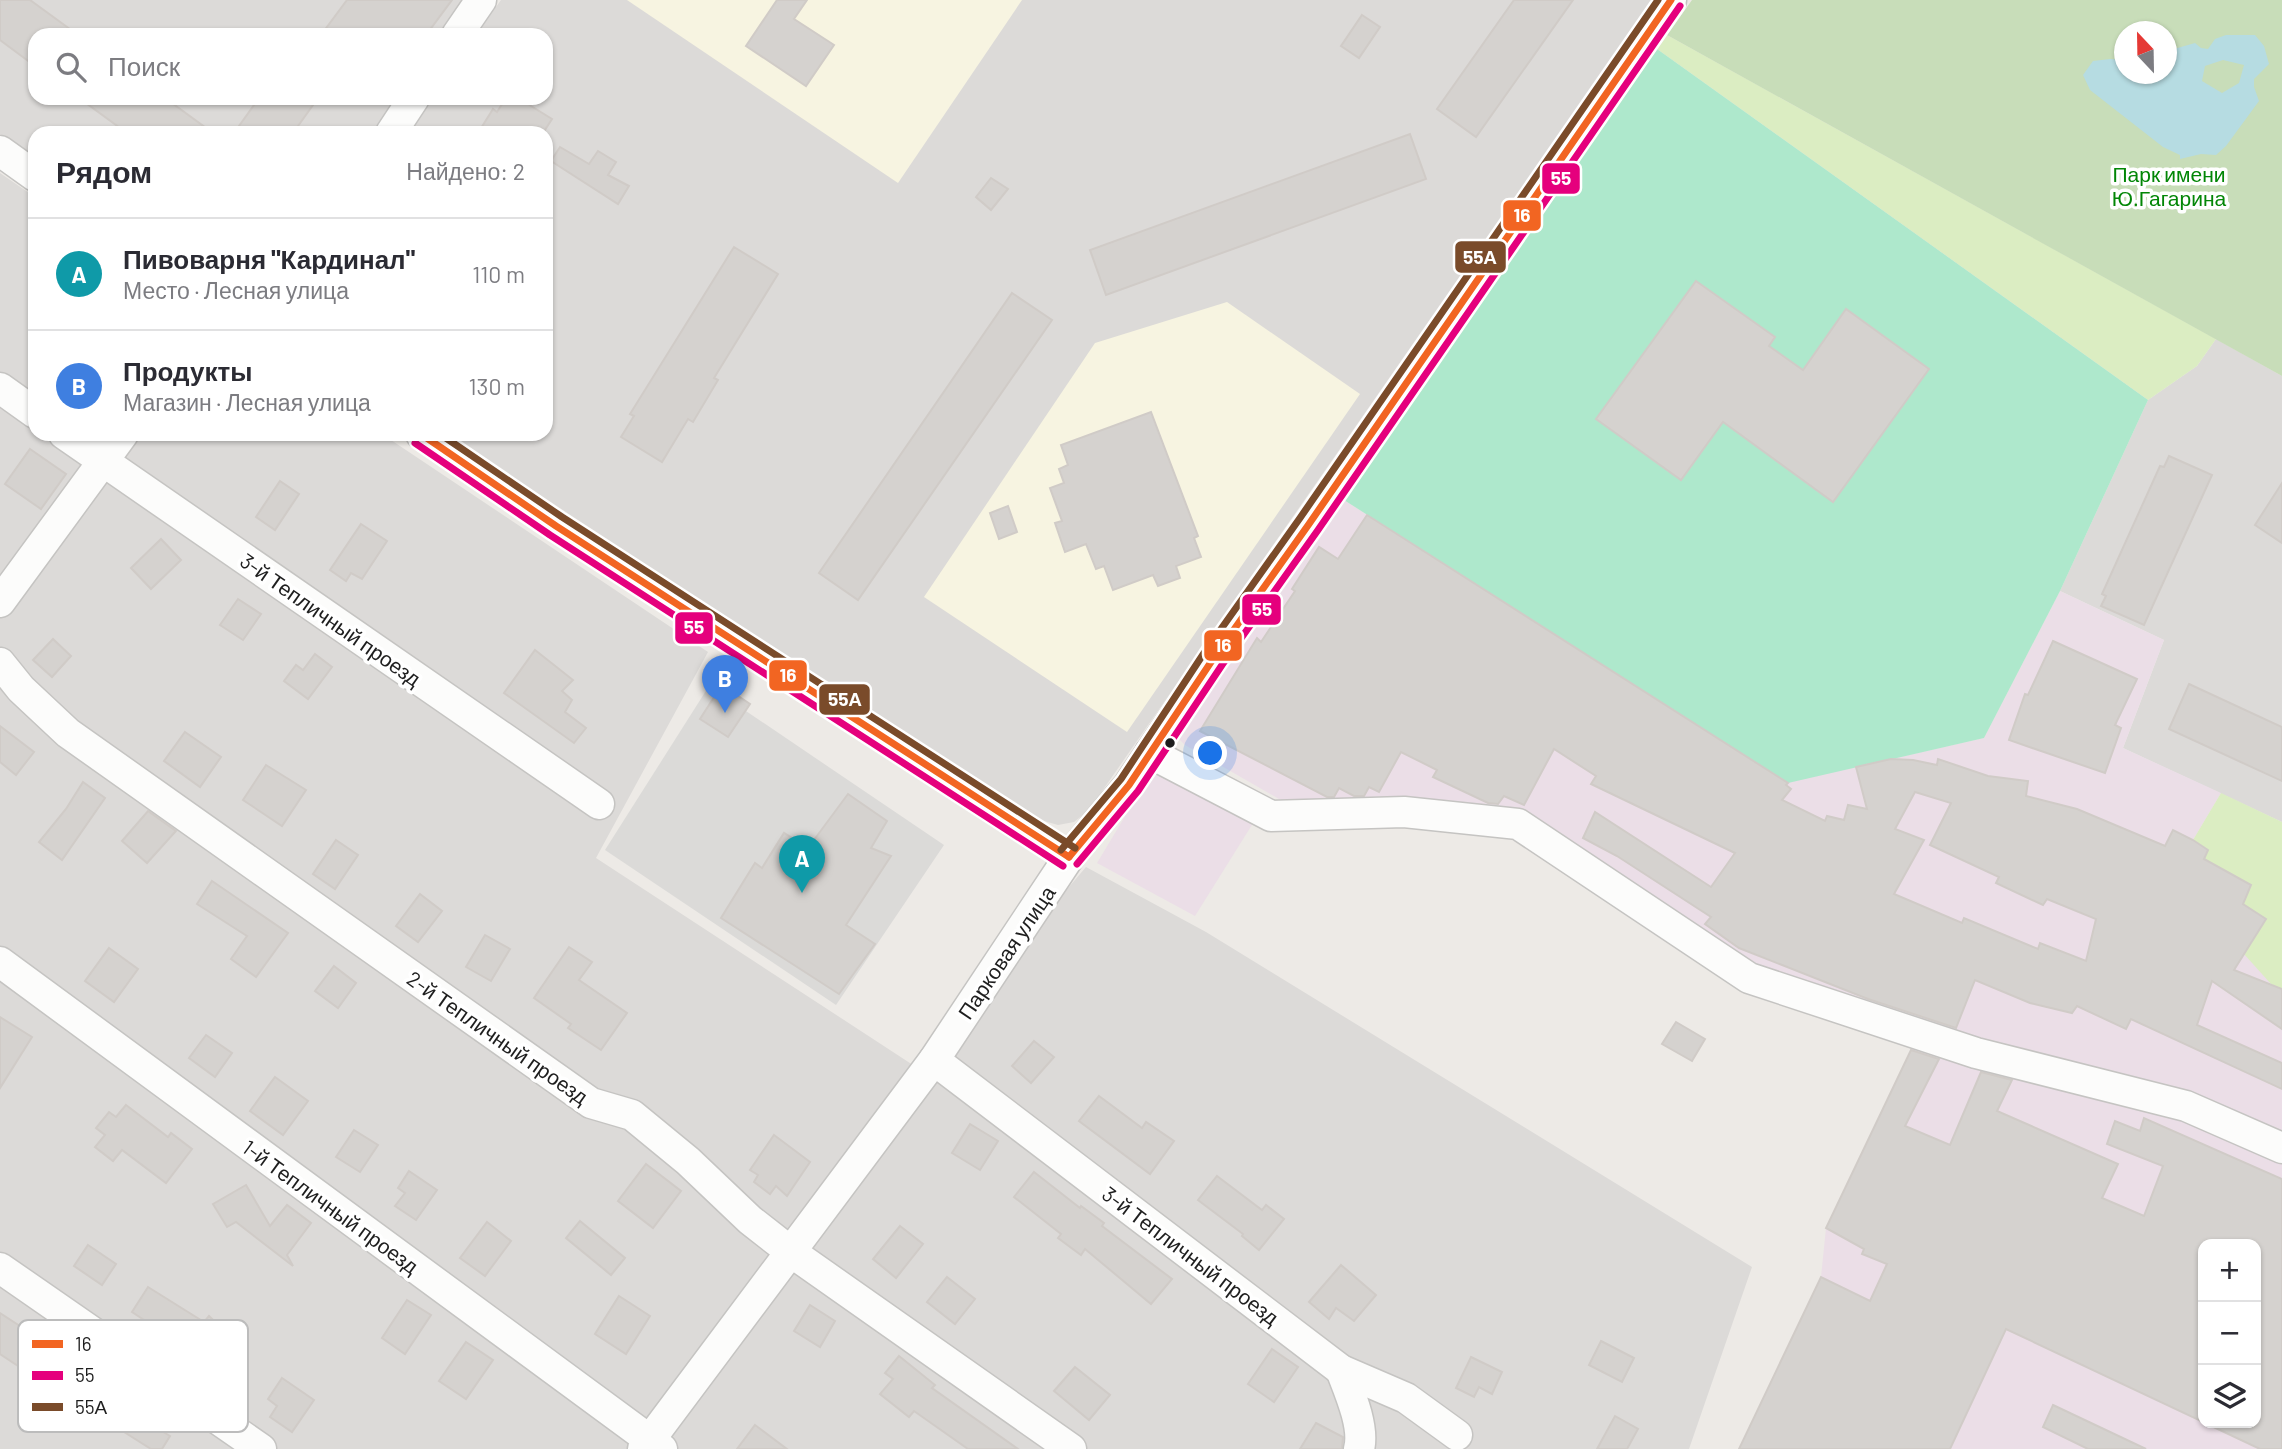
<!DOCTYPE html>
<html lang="ru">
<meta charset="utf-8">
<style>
body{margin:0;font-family:Barlow,sans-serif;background:#f2f2f3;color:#2b2b33}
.controls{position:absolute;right:21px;bottom:21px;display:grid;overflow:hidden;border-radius:14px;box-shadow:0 2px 5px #0004}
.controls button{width:63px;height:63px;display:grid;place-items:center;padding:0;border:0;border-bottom:2px solid #e1e1e2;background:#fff;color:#2b2b33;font:35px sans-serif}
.compass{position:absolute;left:2114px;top:21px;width:63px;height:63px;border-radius:50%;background:#fff;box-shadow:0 2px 5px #0004;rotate:338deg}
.you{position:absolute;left:1211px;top:754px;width:24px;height:24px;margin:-18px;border:5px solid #fff;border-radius:50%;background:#1a73e8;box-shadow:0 0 0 10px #1a73e833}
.badge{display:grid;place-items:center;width:46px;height:46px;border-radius:50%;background:#666564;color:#fff;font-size:23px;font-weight:700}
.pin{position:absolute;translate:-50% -58px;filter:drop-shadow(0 2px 4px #0008)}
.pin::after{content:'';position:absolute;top:37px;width:24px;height:21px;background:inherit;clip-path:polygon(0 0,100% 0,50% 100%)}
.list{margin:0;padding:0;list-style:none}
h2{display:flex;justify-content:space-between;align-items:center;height:91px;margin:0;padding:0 28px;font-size:30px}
h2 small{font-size:23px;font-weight:400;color:#7c7c81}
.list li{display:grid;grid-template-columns:46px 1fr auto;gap:21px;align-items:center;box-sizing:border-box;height:112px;padding:0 28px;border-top:2px solid #e1e1e2}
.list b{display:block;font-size:26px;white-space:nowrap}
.list p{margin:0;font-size:23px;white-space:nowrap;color:#7c7c81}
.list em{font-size:23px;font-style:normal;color:#7c7c81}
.icon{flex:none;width:38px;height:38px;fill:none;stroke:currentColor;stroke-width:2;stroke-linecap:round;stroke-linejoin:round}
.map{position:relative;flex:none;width:2282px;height:1449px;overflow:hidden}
.search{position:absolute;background:#fff;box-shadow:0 2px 5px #0004;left:28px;top:28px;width:525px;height:77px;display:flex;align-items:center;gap:18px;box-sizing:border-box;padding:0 24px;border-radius:21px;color:#7c7c81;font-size:26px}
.panel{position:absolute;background:#fff;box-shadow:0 2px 5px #0004;left:28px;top:126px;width:525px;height:315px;border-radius:21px}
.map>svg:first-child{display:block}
</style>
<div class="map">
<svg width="2282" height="1449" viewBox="0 0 2282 1449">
<rect width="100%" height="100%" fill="#edeae6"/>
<g fill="#dcdad8">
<path d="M 0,0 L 469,0 L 445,35 L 35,35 L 35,98 L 403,98 L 379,133 L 35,133 L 35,159 L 0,134 Z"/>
<path d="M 501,0 L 1652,0 L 1089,810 L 1074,822 L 1058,825 L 1030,817 L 447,434 L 546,434 L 546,133 L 408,133 L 432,98 L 546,98 L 546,35 L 476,35 Z"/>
<path d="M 0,173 L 35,197 L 35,434 L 382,434 L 708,652 L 596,858 L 916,1067 L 1086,867 L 1206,932 L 1752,1267 L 1689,1449 L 0,1449 Z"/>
<path d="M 2216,339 L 2282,376 L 2282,822 L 2123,748 L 2164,640 L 2060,591 L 2148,400 L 2197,366 Z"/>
</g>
<g fill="#ebdee7" fill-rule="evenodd">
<path d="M 1344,500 L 1788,782 L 1984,738 L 2060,591 L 2164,640 L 2123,748 L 2221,793 L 2193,840 L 2208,850 L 2204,859 L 2251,885 L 2266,919 L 2270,984 L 2282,989 L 2282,1449 L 1739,1449 L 1821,1277 L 1826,1228 L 1922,1028 L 1751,963 L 1542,822 L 1497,811 L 1310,808 L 1279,799 L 1185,745 L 1179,739 L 1179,731 ZM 2203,1244 L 2256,1244 L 2256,1423 L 2203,1423 Z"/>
<path d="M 1156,765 L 1255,820 L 1195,916 L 1097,863 Z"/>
</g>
<g fill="#f7f4e1">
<path d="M 627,0 L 1022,0 L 898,183 Z"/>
<path d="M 1227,302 L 1360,394 L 1127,732 L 924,597 L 1095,343 Z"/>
</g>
<path fill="#dbdad8" d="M 709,686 L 944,845 L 836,1005 L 605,850 Z"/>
<g fill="#dbedc2">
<path d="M 1667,35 L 2216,339 L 2197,366 L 2148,400 L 1657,49 Z"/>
<path d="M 2221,793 L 2282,822 L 2282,989 L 2271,984 L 2244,954 L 2266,919 L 2243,904 L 2250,885 L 2204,859 L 2208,850 L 2193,840 Z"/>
</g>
<path fill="#c8ddb9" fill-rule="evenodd" d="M 1692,0 L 2282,0 L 2282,376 L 1667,35 ZM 2124,32 L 2166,32 L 2166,74 L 2124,74 Z"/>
<path fill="#aee8cc" d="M 1657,49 L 2148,400 L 2060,591 L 1984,738 L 1788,783 L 1344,500 Z"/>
<path fill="#b6dce2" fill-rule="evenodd" d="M 2226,35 L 2255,35 L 2264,46 L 2269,64 L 2254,79 L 2254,87 L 2259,101 L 2226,146 L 2216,155 L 2201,154 L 2180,159 L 2180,155 L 2163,147 L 2090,90 L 2083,75 L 2093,61 L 2110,59 L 2124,60 L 2124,74 L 2166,74 L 2167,51 L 2195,43 L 2201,48 L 2208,49 L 2215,39 ZM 2223,60 L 2244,65 L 2239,83 L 2222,93 L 2202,81 L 2205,66 Z"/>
<g fill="#d5d2cf" stroke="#d0cbc7" stroke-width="2" fill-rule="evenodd">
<path d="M 0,0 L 30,0 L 78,35 L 35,35 L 35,66 L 0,40 Z"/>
<path d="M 347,0 L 452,0 L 426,35 L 321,35 Z"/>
<path d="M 777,0 L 807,0 L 794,19 L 834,45 L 806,86 L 746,46 Z"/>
<path d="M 1514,0 L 1573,0 L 1476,137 L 1437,109 Z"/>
<path d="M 1362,15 L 1380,27 L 1359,58 L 1341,46 Z"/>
<path d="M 79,98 L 165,98 L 213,133 L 127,133 Z"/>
<path d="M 259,98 L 318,98 L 293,133 L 234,133 Z"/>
<path d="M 506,98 L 518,98 L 552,119 L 543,133 L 478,133 L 493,109 L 497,112 Z"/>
<path d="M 1410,134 L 1426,179 L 1106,295 L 1090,250 Z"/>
<path d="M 560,147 L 589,164 L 598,151 L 616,162 L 608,175 L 629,186 L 618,204 L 551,161 Z"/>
<path d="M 991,178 L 1008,189 L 991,210 L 976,197 Z"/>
<path d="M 734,247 L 778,274 L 714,378 L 718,380 L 693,422 L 688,419 L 662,462 L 621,437 L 634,416 L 630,414 Z"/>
<path d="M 1696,281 L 1775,337 L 1769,346 L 1803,370 L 1846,309 L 1929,369 L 1833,502 L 1723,422 L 1681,480 L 1596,419 Z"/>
<path d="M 1012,293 L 1052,320 L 858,600 L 819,573 Z"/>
<path d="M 1151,412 L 1198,536 L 1194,538 L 1201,557 L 1176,566 L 1180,578 L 1158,586 L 1153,575 L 1113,590 L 1104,566 L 1096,569 L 1086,544 L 1065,552 L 1055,523 L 1062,521 L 1050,488 L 1064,483 L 1059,469 L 1068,465 L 1061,445 Z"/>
<path d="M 30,449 L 66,474 L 41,509 L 5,484 Z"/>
<path d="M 2169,456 L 2212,475 L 2144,625 L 2101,606 L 2106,596 L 2102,594 L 2160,466 L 2164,467 Z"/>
<path d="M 280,481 L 299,494 L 275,530 L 256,517 Z"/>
<path d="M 2282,483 L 2282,543 L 2255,525 Z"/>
<path d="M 1008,506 L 1017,532 L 999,539 L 990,513 Z"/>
<path d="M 1367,515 L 1788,783 L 1786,785 L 1791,789 L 1782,800 L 1825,821 L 1827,816 L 1844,820 L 1848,805 L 1867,809 L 1856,767 L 1891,759 L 1913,760 L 1937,765 L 1938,759 L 1988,776 L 2028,781 L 2026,796 L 2077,809 L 2165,846 L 2173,830 L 2193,840 L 2208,850 L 2204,859 L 2251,885 L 2243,904 L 2266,919 L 2234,970 L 2282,989 L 2282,1029 L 2212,981 L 2197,1025 L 2282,1063 L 2282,1089 L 2131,1019 L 2126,1029 L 2077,1006 L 2072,1013 L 2030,1003 L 1975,980 L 1956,1028 L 1868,999 L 1739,948 L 1705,924 L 1711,917 L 1617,856 L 1583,838 L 1595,812 L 1711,887 L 1735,853 L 1591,784 L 1596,776 L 1554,749 L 1524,805 L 1504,796 L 1498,804 L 1488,803 L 1433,777 L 1437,770 L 1401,752 L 1379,792 L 1369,787 L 1364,796 L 1354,796 L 1339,788 L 1334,797 L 1327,797 L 1200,731 L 1257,638 L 1261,642 L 1295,591 L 1292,589 L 1319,547 L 1338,559 ZM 1915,792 L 1951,803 L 1930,845 L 1999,877 L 1996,883 L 2043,905 L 2047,899 L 2096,919 L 2086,961 L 2040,943 L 2038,949 L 1964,918 L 1962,923 L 1894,894 L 1924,840 L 1895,829 Z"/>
<path d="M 361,524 L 387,541 L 362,579 L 351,573 L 346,581 L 330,570 Z"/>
<path d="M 161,539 L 181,560 L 151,589 L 131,568 Z"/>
<path d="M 238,599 L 261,614 L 243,640 L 220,625 Z"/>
<path d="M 53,639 L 71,656 L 52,677 L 33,660 Z"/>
<path d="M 2053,641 L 2137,679 L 2115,725 L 2121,728 L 2105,773 L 2009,740 L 2025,694 L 2028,695 Z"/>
<path d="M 535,650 L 573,680 L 562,691 L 572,700 L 565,712 L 586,728 L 574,743 L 504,693 Z"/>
<path d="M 315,654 L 332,667 L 308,699 L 284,681 L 296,665 L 303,670 Z"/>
<path d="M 2189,684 L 2282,727 L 2282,781 L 2169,729 Z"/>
<path d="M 722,685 L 750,704 L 728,737 L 700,719 Z"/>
<path d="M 0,726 L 34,752 L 16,775 L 0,762 Z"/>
<path d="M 185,732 L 221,757 L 200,787 L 164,761 Z"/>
<path d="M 266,765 L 306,790 L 282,826 L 243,800 Z"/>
<path d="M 83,782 L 105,798 L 62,860 L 39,842 L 66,809 Z"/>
<path d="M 848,794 L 887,821 L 871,848 L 891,856 L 846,925 L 875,944 L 839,994 L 721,918 L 755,863 L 762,868 L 784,833 L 808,848 Z"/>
<path d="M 148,811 L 176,831 L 147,863 L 122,841 Z"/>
<path d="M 336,840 L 358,855 L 335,889 L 313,874 Z"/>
<path d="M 212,881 L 288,933 L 256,977 L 231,959 L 247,936 L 197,904 Z"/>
<path d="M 420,894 L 442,911 L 418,942 L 396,926 Z"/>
<path d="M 485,935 L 510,949 L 491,981 L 466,967 Z"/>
<path d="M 569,947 L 592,962 L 579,980 L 627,1013 L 601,1050 L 568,1028 L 571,1024 L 534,998 Z"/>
<path d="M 109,948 L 138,969 L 114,1002 L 85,981 Z"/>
<path d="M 334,966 L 356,983 L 338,1008 L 315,991 Z"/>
<path d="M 0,1017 L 32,1037 L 0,1088 Z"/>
<path d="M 1676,1022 L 1705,1039 L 1692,1061 L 1662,1044 Z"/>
<path d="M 206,1035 L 232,1053 L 215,1077 L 189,1058 Z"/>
<path d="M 1034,1041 L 1054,1057 L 1031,1083 L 1012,1066 Z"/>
<path d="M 1911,1050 L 1939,1059 L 1905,1126 L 1950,1145 L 1981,1072 L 2012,1080 L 1997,1111 L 2118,1164 L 2102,1198 L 2144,1216 L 2163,1166 L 2107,1144 L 2115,1121 L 2140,1131 L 2144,1118 L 2282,1179 L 2282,1449 L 2260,1449 L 2205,1423 L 2256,1423 L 2256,1244 L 2203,1244 L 2203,1422 L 2006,1329 L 1950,1449 L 1739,1449 L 1821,1277 L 1870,1301 L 1887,1264 L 1862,1254 L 1864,1249 L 1826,1228 Z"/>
<path d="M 275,1077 L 308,1101 L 283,1135 L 250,1111 Z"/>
<path d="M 1099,1096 L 1142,1128 L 1146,1122 L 1174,1141 L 1150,1174 L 1079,1121 Z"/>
<path d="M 126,1105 L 168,1137 L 171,1133 L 192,1149 L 166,1183 L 122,1150 L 113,1161 L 95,1147 L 105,1135 L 96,1128 L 109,1112 L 116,1117 Z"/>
<path d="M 970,1124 L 998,1141 L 980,1170 L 952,1153 Z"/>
<path d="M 354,1130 L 378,1145 L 360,1172 L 336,1157 Z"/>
<path d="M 774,1135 L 810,1162 L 787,1196 L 776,1186 L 770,1194 L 754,1182 L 758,1175 L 750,1170 Z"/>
<path d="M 646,1164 L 681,1191 L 653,1228 L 618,1201 Z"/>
<path d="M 409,1171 L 437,1190 L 416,1220 L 395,1206 L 405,1193 L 398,1188 Z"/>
<path d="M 1034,1172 L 1080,1208 L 1081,1206 L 1104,1223 L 1102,1226 L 1172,1279 L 1151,1304 L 1085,1249 L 1081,1255 L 1058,1238 L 1061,1234 L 1014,1197 Z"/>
<path d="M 1217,1176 L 1262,1210 L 1266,1205 L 1284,1219 L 1259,1250 L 1242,1236 L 1243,1234 L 1198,1200 Z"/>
<path d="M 246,1185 L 270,1226 L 287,1205 L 311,1223 L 287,1255 L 293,1266 L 236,1222 L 227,1227 L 213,1204 Z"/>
<path d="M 580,1221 L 625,1258 L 611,1275 L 566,1238 Z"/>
<path d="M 487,1222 L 511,1241 L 485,1276 L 460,1258 Z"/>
<path d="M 900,1226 L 923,1244 L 896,1278 L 873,1259 Z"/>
<path d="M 88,1245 L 116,1264 L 102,1285 L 74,1266 Z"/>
<path d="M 1341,1265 L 1376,1295 L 1354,1321 L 1336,1308 L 1329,1319 L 1309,1302 Z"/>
<path d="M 947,1277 L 975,1299 L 955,1324 L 927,1302 Z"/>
<path d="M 148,1287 L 204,1322 L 209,1316 L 233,1339 L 207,1365 L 165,1325 L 161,1331 L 132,1312 Z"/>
<path d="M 619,1296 L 650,1316 L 626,1354 L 595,1334 Z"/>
<path d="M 407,1300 L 431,1315 L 405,1354 L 382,1338 Z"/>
<path d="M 810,1305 L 835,1321 L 820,1347 L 794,1331 Z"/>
<path d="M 0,1313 L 63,1354 L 58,1362 L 67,1368 L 53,1389 L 0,1354 Z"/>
<path d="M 1601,1341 L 1634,1358 L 1622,1382 L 1589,1365 Z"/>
<path d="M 466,1342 L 493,1360 L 466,1399 L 439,1381 Z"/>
<path d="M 1272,1349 L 1298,1367 L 1274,1402 L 1248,1384 Z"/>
<path d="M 899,1356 L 935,1385 L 932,1388 L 1018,1449 L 968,1449 L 914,1411 L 909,1417 L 880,1394 L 893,1379 L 885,1373 Z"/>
<path d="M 1471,1357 L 1502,1372 L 1492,1394 L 1479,1387 L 1474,1397 L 1456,1388 Z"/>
<path d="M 1075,1367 L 1110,1395 L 1089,1420 L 1054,1391 Z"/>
<path d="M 282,1378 L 314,1400 L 292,1432 L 270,1417 L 277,1406 L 268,1399 Z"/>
<path d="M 119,1392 L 165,1422 L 160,1430 L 170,1436 L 162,1449 L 151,1449 L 102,1418 Z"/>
<path d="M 2053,1405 L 2146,1449 L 2088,1449 L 2043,1427 Z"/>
<path d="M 1615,1416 L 1638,1429 L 1627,1449 L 1597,1449 Z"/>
<path d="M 1316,1423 L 1343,1437 L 1342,1449 L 1300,1449 Z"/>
<path d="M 755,1425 L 787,1449 L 737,1449 Z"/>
</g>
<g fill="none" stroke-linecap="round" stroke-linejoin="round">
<defs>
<g id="minor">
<path d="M 457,35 L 481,0"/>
<path d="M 391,133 L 414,98"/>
<path d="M 0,151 L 35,176"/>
<path d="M 0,388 L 35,413"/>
<path d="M 64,434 L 599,804"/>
<path d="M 421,434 L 556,526 L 1069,857"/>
<path d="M 0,602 L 123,434"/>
<path d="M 0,663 L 21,689 L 68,733 L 591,1103 L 632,1115 L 688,1161 L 750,1220 L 791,1252 L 1071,1449"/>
<path d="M 1150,753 L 1271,816 L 1404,812 L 1518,824 L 1749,978 L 1976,1053 L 2186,1106 L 2282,1148"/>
<path d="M 0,962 L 662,1449"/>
<path d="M 934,1060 L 1341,1370 L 1406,1398 L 1457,1435"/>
<path d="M 0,1268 L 261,1449"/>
<path d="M 1341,1370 C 1349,1391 1365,1427 1359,1449"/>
<path d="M 643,1449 L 934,1060 L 1069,857 L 1129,785 L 1213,659 L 1309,524 L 1671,0"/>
</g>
</defs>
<use href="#minor" stroke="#c5c4c2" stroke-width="33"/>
<use href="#minor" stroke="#fcfcfb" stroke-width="30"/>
<defs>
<g id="bus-1">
<path d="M 421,434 L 556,526 L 1069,857"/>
<path d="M 1069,857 L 1129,785 L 1213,659 L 1309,524 L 1671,0"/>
</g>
<g id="bus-2">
<path d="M 415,443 L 550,535 L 1063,866"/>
<path d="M 1077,864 L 1138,791 L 1222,665 L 1318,530 L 1680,6"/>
</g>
<g id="bus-3">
<path d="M 440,434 L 562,517 L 1075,848"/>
<path d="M 1061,850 L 1121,779 L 1204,653 L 1300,518 L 1658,0"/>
</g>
</defs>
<use href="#bus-1" stroke="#fff" stroke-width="12"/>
<use href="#bus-2" stroke="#fff" stroke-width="12"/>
<use href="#bus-3" stroke="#fff" stroke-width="12"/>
<use href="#bus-1" stroke="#f26522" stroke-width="7"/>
<use href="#bus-2" stroke="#e5007d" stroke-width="7"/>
<use href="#bus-3" stroke="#7a4b2a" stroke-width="7"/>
</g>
<circle fill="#1e1e1e" stroke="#fff" stroke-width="2.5" cx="1170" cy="743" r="6"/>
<g text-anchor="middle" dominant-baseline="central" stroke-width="7" stroke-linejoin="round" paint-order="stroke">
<g font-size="21" fill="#028606" stroke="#fff">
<text x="2169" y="173">Парк имени<tspan x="2169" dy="24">Ю.Гагарина</tspan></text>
</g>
<g font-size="21" fill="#1e1e1e" stroke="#fff">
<text transform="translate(331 619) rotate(35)">3-й Тепличный проезд</text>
<text transform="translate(1006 952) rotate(-56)">Парковая улица</text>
<text transform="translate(498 1037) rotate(35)">2-й Тепличный проезд</text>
<text transform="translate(331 1206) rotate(36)">1-й Тепличный проезд</text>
<text transform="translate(1191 1255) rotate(37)">3-й Тепличный проезд</text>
</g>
</g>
<rect x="18" y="1320" width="230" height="112" rx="10" fill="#fff" stroke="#bcbcbc" stroke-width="2"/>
<rect x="32" y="1340" width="31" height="8" fill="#f26522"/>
<rect x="32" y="1371" width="31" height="9" fill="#e5007d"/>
<rect x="32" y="1403" width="31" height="8" fill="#7a4b2a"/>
<g font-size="19" fill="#1e1e1e">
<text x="75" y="1351">16</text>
<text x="75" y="1382">55</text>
<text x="75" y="1414">55А</text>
</g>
<g stroke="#fff" stroke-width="2.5">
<rect x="1541" y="162" width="40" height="33" rx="7" fill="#e5007d"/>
<rect x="1502" y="199" width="40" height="33" rx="7" fill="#f26522"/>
<rect x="1454" y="240" width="53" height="34" rx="7" fill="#7a4b2a"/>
<rect x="1241" y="593" width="41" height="33" rx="7" fill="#e5007d"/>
<rect x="674" y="611" width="40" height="34" rx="7" fill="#e5007d"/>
<rect x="1203" y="629" width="40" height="33" rx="7" fill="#f26522"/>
<rect x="768" y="659" width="40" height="33" rx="7" fill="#f26522"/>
<rect x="818" y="683" width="53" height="33" rx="7" fill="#7a4b2a"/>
</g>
<g font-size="19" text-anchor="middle" font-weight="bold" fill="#fff">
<text x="1561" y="185">55</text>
<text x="1522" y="222">16</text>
<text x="1480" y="264">55А</text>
<text x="1262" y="616">55</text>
<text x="694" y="634">55</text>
<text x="1223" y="652">16</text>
<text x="788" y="682">16</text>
<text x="845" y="706">55А</text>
</g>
</svg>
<div class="controls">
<button>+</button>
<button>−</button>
<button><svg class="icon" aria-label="layers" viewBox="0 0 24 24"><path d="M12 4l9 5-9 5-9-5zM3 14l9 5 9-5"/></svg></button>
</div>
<svg class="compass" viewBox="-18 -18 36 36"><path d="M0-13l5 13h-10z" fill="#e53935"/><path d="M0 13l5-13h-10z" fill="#7c7c81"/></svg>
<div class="you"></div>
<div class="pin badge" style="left:802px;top:893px;background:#0f9aa8">A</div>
<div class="pin badge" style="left:725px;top:713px;background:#3f7fe0">B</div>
<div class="search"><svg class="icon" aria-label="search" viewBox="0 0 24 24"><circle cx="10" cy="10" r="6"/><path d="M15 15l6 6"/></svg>Поиск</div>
<section class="panel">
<h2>Рядом<small>Найдено: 2</small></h2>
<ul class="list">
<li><span class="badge" style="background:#0f9aa8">A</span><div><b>Пивоварня &quot;Кардинал&quot;</b><p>Место · Лесная улица</p></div><em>110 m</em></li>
<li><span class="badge" style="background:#3f7fe0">B</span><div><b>Продукты</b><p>Магазин · Лесная улица</p></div><em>130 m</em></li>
</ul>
</section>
</div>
